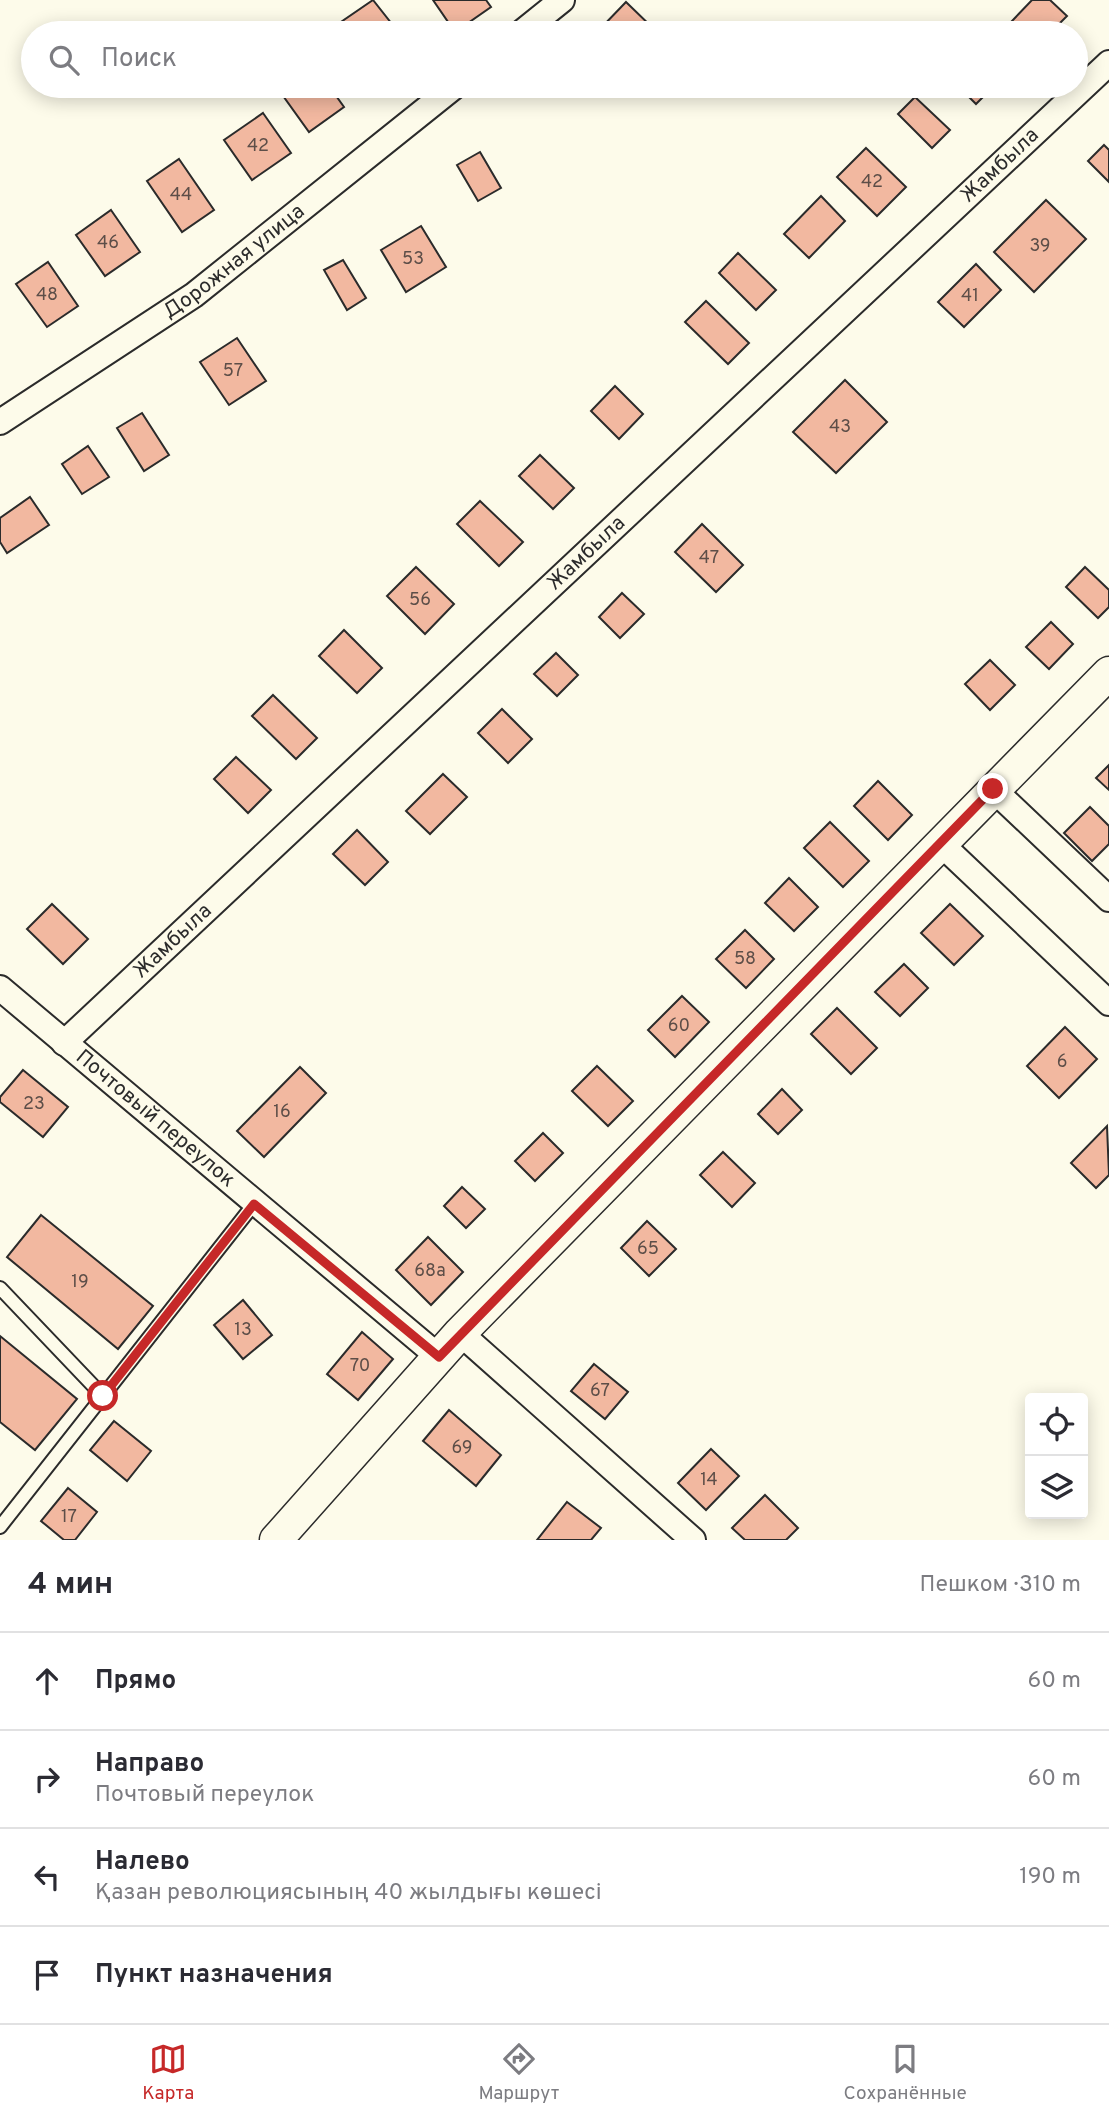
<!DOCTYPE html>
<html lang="ru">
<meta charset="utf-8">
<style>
body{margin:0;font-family:Overpass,sans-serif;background:#f2f2f3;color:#2b2b33}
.controls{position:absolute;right:21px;bottom:21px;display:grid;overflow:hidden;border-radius:7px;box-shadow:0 4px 18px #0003}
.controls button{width:63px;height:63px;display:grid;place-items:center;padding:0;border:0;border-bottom:2px solid #e1e1e2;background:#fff;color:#2b2b33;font:35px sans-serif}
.stop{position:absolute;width:21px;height:21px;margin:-16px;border:5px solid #c62828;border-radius:50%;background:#fff}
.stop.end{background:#c62828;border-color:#fff;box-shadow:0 2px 7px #0008}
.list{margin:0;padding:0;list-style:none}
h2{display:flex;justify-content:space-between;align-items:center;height:91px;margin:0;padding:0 28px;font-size:30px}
h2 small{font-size:23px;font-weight:400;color:#7c7c81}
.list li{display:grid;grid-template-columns:46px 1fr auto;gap:21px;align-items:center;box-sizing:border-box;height:98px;padding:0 28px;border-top:2px solid #e1e1e2}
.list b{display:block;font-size:26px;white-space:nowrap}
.list p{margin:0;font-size:23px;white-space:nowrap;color:#7c7c81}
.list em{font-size:23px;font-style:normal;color:#7c7c81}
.icon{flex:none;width:38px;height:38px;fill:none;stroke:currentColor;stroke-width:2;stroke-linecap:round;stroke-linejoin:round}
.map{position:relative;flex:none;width:1109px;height:1540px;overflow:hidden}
.search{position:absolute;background:#fff;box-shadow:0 4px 18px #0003;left:21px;right:21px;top:21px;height:77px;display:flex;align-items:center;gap:18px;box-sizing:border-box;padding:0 24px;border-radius:38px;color:#7c7c81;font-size:26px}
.sheet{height:483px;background:#fff}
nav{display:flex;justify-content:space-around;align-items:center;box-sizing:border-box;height:98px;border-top:2px solid #e1e1e2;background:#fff;font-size:19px;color:#7c7c81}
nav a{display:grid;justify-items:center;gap:4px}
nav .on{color:#c62828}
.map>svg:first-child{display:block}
</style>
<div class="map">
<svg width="1109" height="1540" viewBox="0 0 1109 1540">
<rect width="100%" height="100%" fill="#fdfbea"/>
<g fill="#f2b8a0" stroke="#2b2b2b" stroke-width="2">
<path d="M 373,0 L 399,33 L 344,33 L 338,24 Z"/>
<path d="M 433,0 L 486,0 L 491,7 L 455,32 Z"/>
<path d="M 1032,0 L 1050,0 L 1067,16 L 1050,33 L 1024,33 L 1012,21 Z"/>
<path d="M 626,2 L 658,33 L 602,33 L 599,30 Z"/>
<path d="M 276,86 L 329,86 L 344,107 L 309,132 Z"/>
<path d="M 958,86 L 994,86 L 976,104 Z"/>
<path d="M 915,97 L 950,130 L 932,148 L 898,114 Z"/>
<path d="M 263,113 L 291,153 L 252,180 L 224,140 Z"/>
<path d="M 1104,145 L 1109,150 L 1109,182 L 1088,161 Z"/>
<path d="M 866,148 L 906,187 L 877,216 L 837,177 Z"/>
<path d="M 480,152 L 501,188 L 478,201 L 457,165 Z"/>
<path d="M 179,159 L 214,210 L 182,232 L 147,181 Z"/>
<path d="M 821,196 L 845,221 L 809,258 L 784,234 Z"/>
<path d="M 1046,200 L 1086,239 L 1034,292 L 994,252 Z"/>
<path d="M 111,210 L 140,252 L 105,276 L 76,235 Z"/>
<path d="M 421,226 L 446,267 L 406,292 L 381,250 Z"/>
<path d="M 738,253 L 776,290 L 756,310 L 719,273 Z"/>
<path d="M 343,260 L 366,298 L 347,310 L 324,270 Z"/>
<path d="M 48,262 L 78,306 L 47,327 L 16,284 Z"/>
<path d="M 976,264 L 1001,290 L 964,327 L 938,302 Z"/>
<path d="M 706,301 L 749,343 L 728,364 L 685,322 Z"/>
<path d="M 237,338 L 266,381 L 229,405 L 200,362 Z"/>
<path d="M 845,380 L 887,422 L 836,473 L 793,432 Z"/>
<path d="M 615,386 L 643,414 L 619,439 L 591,411 Z"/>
<path d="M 142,413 L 169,455 L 144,471 L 117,428 Z"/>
<path d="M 88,446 L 109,477 L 82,494 L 62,464 Z"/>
<path d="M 540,455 L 574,488 L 553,509 L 519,476 Z"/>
<path d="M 30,497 L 49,525 L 7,553 L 0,542 L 0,518 Z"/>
<path d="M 480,501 L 523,542 L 499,566 L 457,524 Z"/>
<path d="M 702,524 L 743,565 L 716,592 L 675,552 Z"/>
<path d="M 416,567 L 454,604 L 425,634 L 387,596 Z"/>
<path d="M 1085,567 L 1109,590 L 1109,607 L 1098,618 L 1066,587 Z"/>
<path d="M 622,593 L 644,614 L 620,638 L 599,617 Z"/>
<path d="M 1051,622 L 1073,644 L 1049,669 L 1026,647 Z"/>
<path d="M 344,630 L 382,668 L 357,693 L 319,656 Z"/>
<path d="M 556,653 L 578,675 L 557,696 L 534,674 Z"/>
<path d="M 990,660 L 1015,685 L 990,710 L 965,684 Z"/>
<path d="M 273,695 L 317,738 L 296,759 L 252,716 Z"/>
<path d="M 502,709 L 532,739 L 508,763 L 478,733 Z"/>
<path d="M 236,757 L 271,790 L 248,813 L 214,779 Z"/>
<path d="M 1109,765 L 1109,790 L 1096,778 Z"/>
<path d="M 443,774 L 467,797 L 430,834 L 406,811 Z"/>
<path d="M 878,781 L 912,815 L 888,840 L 854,806 Z"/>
<path d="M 1090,807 L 1109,826 L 1109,844 L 1092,861 L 1064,833 Z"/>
<path d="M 830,822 L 869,861 L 843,887 L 804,848 Z"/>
<path d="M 357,830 L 388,862 L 365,885 L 333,854 Z"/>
<path d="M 789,878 L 818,907 L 794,931 L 765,903 Z"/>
<path d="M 52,904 L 88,939 L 63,964 L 27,929 Z"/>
<path d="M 950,904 L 983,936 L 954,965 L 921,933 Z"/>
<path d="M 745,930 L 774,959 L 746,988 L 716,959 Z"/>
<path d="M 904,964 L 928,988 L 900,1016 L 875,992 Z"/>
<path d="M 682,996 L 709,1022 L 675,1057 L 648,1030 Z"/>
<path d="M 837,1008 L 877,1048 L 851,1074 L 811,1034 Z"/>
<path d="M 1065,1027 L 1097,1059 L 1059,1098 L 1027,1066 Z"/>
<path d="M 597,1066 L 633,1101 L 608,1126 L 572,1091 Z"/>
<path d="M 300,1067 L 326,1093 L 264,1157 L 237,1131 Z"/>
<path d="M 23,1070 L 68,1107 L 43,1137 L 0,1102 L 0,1097 Z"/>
<path d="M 782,1089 L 802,1110 L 778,1134 L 758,1114 Z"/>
<path d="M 1107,1126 L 1109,1175 L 1096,1188 L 1071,1163 Z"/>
<path d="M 543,1133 L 563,1153 L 535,1181 L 515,1161 Z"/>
<path d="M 723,1152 L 755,1183 L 732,1207 L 700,1175 Z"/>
<path d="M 462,1187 L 485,1209 L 466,1228 L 444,1206 Z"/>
<path d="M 41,1215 L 153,1306 L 118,1349 L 7,1257 Z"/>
<path d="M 647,1221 L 676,1249 L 649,1276 L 621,1248 Z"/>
<path d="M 428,1237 L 463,1272 L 431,1305 L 396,1270 Z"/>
<path d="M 243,1300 L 272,1335 L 243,1359 L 214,1325 Z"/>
<path d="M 362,1332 L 393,1359 L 358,1400 L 327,1374 Z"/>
<path d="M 0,1336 L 77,1399 L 35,1450 L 0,1422 Z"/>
<path d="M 594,1364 L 628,1392 L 605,1419 L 571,1391 Z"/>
<path d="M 449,1410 L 501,1455 L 476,1486 L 423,1441 Z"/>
<path d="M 114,1421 L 151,1451 L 127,1481 L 90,1450 Z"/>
<path d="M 711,1449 L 739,1476 L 706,1510 L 678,1483 Z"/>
<path d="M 68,1488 L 97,1512 L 75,1540 L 64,1540 L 41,1521 Z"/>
<path d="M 765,1495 L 798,1528 L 786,1540 L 745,1540 L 732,1528 Z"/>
<path d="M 567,1502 L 601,1528 L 591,1540 L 537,1540 Z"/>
</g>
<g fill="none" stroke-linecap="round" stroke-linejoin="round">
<defs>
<g id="service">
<path d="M 0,1288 L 103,1396"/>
<path d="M 0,1527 L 254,1204"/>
</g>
<g id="minor">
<path d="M 521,33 L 562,0"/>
<path id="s1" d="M 0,422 L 194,295 L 455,86"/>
<path d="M 993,789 L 1109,899"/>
<path d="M 939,842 L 1109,1003"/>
<path id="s2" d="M 0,988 L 439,1357"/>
<path id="s3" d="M 64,1043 L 1109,63"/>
<path d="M 460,1333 L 693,1540"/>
</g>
<path id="tertiary" d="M 276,1540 L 460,1333 L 1109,673"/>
</defs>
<use href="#service" stroke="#2b2b2b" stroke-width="16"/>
<use href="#minor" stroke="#2b2b2b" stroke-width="28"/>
<use href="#tertiary" stroke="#2b2b2b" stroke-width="35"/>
<use href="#service" stroke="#fdfbea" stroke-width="12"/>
<use href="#minor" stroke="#fdfbea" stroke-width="24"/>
<use href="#tertiary" stroke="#fdfbea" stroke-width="32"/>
</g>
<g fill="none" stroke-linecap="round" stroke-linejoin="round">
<path stroke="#c62828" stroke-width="9" d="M 103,1396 L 254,1204 L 439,1357 L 993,789"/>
</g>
<g text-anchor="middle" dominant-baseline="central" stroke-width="5" stroke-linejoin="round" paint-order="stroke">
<g font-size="18" fill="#5d4e48">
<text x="258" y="146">42</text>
<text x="872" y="182">42</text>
<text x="181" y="195">44</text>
<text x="108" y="243">46</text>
<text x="1040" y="246">39</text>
<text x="413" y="259">53</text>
<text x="47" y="295">48</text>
<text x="970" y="296">41</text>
<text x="233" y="371">57</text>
<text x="840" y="427">43</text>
<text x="709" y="558">47</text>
<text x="420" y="600">56</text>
<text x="745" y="959">58</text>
<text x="679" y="1026">60</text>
<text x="1062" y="1062">6</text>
<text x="34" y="1104">23</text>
<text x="282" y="1112">16</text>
<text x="648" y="1249">65</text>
<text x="430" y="1271">68а</text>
<text x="80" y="1282">19</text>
<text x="243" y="1330">13</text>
<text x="360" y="1366">70</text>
<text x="600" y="1391">67</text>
<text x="462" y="1448">69</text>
<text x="709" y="1480">14</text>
<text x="69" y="1517">17</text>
</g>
<g font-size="21" fill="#2b2b2b" stroke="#fdfbea">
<text stroke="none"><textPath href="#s3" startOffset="1283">Жамбыла</textPath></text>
<text stroke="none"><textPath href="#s1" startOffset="284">Дорожная улица</textPath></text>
<text stroke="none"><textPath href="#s3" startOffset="716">Жамбыла</textPath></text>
<text stroke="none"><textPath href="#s3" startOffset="149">Жамбыла</textPath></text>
<text stroke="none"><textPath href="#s2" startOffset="203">Почтовый переулок</textPath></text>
</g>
</g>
</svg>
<div class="controls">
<button><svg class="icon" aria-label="locate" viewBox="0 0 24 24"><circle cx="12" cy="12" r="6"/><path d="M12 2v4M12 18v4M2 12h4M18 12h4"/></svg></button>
<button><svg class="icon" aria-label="layers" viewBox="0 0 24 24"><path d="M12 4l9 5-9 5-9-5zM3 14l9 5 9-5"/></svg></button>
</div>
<div class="stop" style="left:103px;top:1396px"></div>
<div class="stop end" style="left:993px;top:789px"></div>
<div class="search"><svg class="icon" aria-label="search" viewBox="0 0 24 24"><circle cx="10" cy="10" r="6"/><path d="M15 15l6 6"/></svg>Поиск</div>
</div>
<section class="sheet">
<h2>4 мин<small>Пешком · 310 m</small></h2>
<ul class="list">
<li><svg class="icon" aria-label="ahead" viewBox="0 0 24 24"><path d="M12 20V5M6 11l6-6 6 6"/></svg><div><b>Прямо</b></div><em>60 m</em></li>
<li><svg class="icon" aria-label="right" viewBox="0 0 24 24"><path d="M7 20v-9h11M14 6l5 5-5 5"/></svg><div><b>Направо</b><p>Почтовый переулок</p></div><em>60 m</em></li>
<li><svg class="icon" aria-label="left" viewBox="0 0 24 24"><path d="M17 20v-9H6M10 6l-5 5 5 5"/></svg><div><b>Налево</b><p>Қазан революциясының 40 жылдығы көшесі</p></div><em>190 m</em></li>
<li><svg class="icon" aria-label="arrive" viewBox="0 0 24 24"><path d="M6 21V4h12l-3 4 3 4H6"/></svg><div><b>Пункт назначения</b></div></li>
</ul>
</section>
<nav>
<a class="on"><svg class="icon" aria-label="map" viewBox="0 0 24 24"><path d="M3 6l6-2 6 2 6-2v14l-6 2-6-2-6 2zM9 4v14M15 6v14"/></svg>Карта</a>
<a><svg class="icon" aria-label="directions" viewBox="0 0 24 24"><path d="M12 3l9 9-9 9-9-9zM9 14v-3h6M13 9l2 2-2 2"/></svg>Маршрут</a>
<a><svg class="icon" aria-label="saved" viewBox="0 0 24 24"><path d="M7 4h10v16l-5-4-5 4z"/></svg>Сохранённые</a>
</nav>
